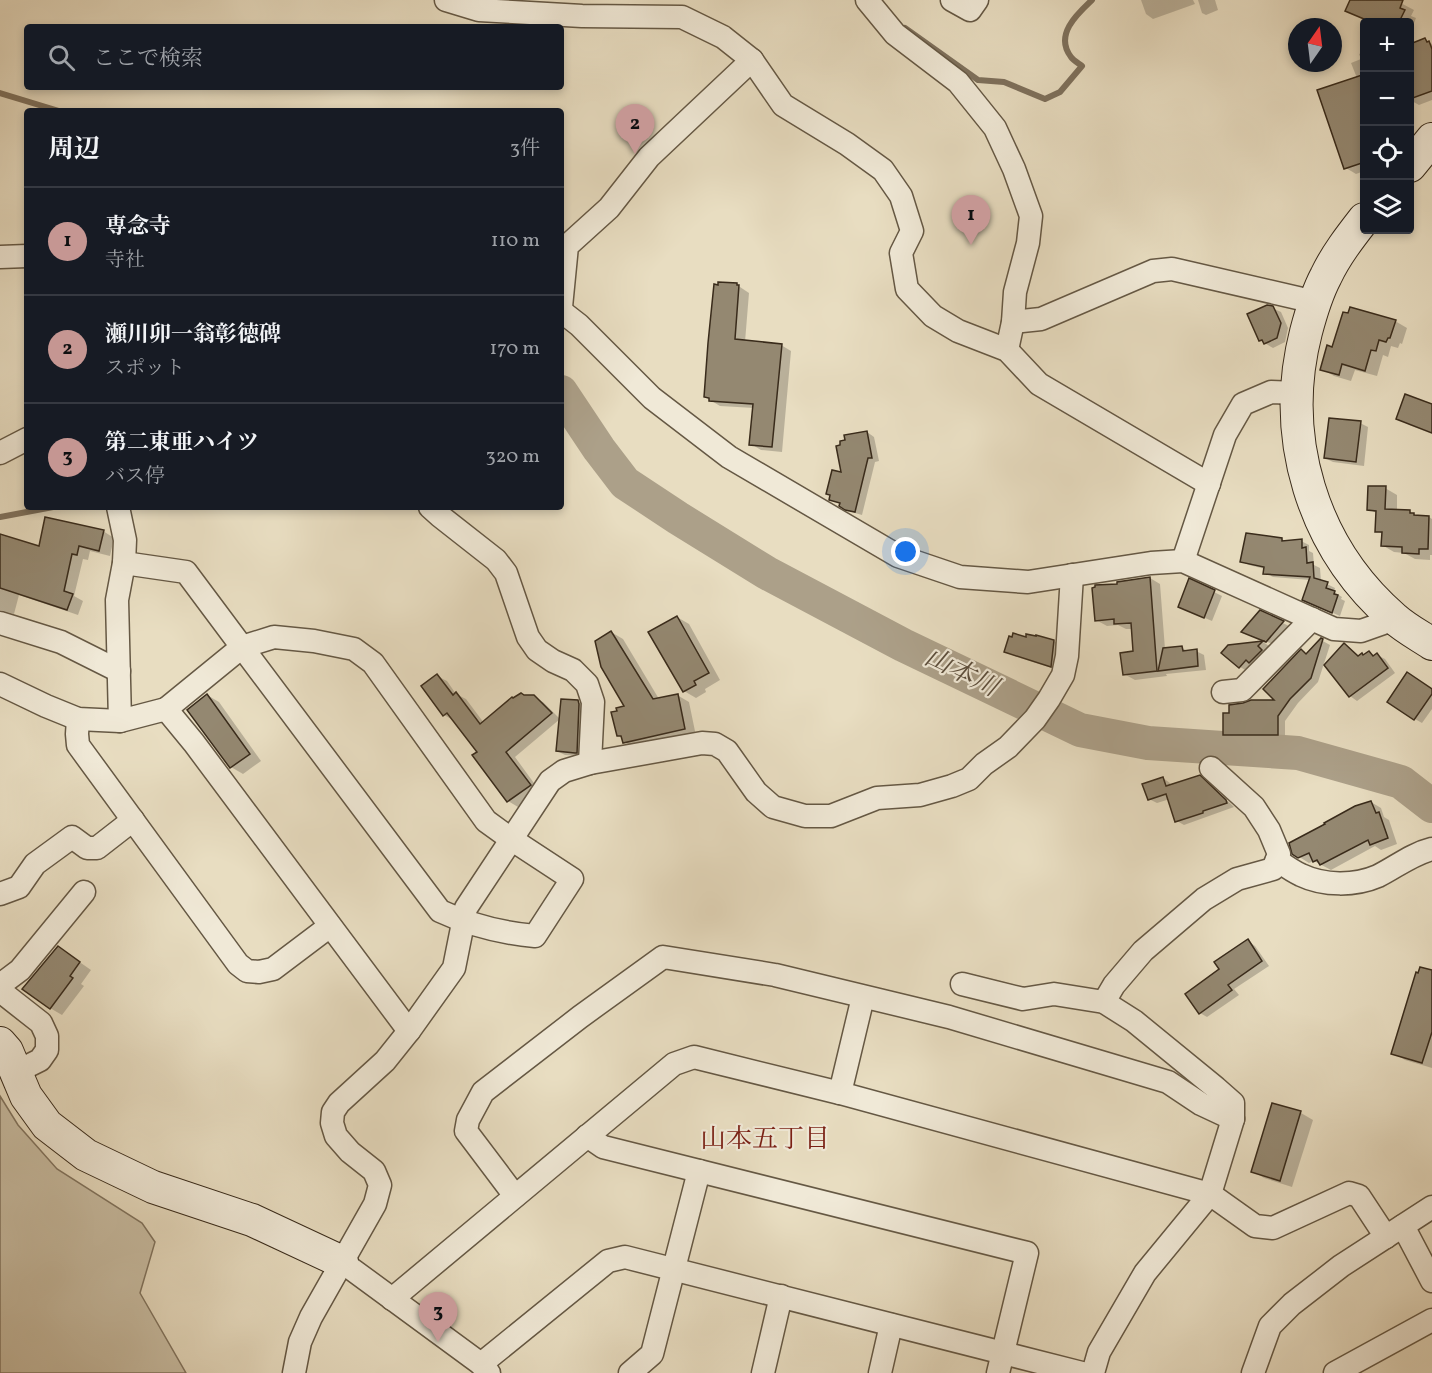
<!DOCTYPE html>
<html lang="ja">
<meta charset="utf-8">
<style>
body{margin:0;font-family:Vollkorn,"Noto Serif JP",serif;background:#242831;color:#f1f3f6}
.controls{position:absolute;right:18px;top:18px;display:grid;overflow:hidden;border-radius:6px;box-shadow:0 3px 9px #0003}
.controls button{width:54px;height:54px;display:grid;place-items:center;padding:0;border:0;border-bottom:2px solid #363941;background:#171b24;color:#f1f3f6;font:30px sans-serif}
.compass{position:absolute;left:1288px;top:18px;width:54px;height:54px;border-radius:50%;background:#171b24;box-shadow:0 3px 9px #0003;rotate:14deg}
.you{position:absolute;left:906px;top:552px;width:21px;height:21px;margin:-15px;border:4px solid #fff;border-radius:50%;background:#1a73e8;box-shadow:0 0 0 9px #1a73e833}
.badge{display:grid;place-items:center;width:39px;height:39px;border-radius:50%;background:#c59692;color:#111;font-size:20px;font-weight:700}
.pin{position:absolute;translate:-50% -50px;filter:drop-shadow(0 2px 3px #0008)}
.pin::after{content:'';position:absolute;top:32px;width:21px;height:18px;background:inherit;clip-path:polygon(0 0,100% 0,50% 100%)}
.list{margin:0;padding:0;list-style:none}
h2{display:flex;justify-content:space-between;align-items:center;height:78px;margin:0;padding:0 24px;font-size:26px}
h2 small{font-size:20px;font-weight:400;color:#9ea1a6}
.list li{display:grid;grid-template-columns:39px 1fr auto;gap:18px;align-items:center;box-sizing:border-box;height:108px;padding:0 24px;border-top:2px solid #363941}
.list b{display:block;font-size:22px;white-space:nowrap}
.list p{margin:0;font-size:20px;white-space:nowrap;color:#9ea1a6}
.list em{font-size:20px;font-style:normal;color:#9ea1a6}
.icon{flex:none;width:33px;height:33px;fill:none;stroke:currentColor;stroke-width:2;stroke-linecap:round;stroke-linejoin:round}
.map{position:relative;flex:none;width:1432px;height:1373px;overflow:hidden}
.search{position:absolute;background:#171b24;box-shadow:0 3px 9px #0003;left:24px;top:24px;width:540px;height:66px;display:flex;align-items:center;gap:15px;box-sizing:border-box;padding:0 21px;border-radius:6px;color:#9ea1a6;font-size:22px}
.panel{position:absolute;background:#171b24;box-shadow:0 3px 9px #0003;left:24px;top:108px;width:540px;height:402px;border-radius:6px}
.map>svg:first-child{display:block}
</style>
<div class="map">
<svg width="1432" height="1373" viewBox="0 0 1432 1373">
<rect width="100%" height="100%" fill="#e8ddc1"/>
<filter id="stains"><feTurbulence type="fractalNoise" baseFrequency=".00333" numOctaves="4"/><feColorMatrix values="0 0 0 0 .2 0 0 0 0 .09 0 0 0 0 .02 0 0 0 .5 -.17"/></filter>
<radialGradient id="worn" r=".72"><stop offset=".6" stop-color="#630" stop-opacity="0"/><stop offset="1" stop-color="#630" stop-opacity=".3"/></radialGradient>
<path fill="#cabfa5" stroke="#827560" stroke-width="1.5" d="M 0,1096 L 18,1125 L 57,1169 L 142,1223 L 155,1242 L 140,1293 L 186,1373 L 0,1373 Z"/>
<g fill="#0003">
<path d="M 1141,0 L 1193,0 L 1195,4 L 1153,19 L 1146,14 Z"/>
<path d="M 1198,0 L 1215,0 L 1218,10 L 1206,15 L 1202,13 Z"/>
<path d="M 1352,0 L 1395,0 L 1414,10 L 1411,16 L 1416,18 L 1410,33 L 1410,22 L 1370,22 L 1347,11 Z"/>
<path d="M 1425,40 L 1432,44 L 1432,100 L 1419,105 L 1410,100 L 1410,43 L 1414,44 Z"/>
<path d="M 1364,52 L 1364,171 L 1356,174 L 1346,168 L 1357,78 L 1351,63 L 1361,59 L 1359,54 Z"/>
<path d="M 737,285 L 749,293 L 745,342 L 781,345 L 791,351 L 782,452 L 761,450 L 751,444 L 754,408 L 720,406 L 705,397 Z"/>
<path d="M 1272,308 L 1281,312 L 1288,328 L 1285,342 L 1273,348 L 1260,340 Z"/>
<path d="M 1395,321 L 1407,328 L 1402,344 L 1400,343 L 1398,348 L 1391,346 L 1388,357 L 1383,355 L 1377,376 L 1355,370 L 1351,381 L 1334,376 L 1322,369 L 1333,349 Z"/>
<path d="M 1432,406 L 1432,434 L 1409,425 L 1397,418 Z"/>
<path d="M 1360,423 L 1368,427 L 1364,466 L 1333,462 L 1325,458 Z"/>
<path d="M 867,432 L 874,437 L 879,461 L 875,462 L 862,515 L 855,513 L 831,499 L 843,474 L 842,446 Z"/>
<path d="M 1385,488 L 1397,495 L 1397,511 L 1410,512 L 1419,517 L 1429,517 L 1432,519 L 1432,555 L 1430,555 L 1430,560 L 1415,559 L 1404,553 L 1394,552 L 1382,545 L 1383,534 L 1377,531 L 1378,514 L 1369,509 Z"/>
<path d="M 103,531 L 114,538 L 110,556 L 90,551 L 88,560 L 83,559 L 74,596 L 83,601 L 78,615 L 19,595 L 14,614 L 0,610 L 0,536 L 40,548 Z"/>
<path d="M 1282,539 L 1286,542 L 1301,541 L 1309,545 L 1309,551 L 1313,553 L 1314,565 L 1320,568 L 1321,581 L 1335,588 L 1334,592 L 1342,597 L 1341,599 L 1345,601 L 1340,616 L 1312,604 L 1310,580 L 1273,577 L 1265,573 L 1265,569 L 1249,565 L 1241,561 Z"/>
<path d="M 1150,578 L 1160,584 L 1165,649 L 1182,648 L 1189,652 L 1196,651 L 1204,655 L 1206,670 L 1166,674 L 1167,676 L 1135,680 L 1124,674 L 1134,653 L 1133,629 L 1126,629 L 1118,625 L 1107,626 L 1096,620 L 1119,585 Z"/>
<path d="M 1190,580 L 1222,596 L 1212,621 L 1180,607 Z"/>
<path d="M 1260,612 L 1291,627 L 1275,645 L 1250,635 Z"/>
<path d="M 677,617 L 689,624 L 720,680 L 705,689 L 706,692 L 696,698 L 684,691 Z"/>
<path d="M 611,632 L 623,639 L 659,699 L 677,695 L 689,702 L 696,736 L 636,749 L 624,742 L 623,738 L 618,735 L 627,707 Z"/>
<path d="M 1037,637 L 1054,641 L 1062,646 L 1058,670 L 1014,656 L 1006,651 L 1027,639 Z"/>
<path d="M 1321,640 L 1330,645 L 1318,682 L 1298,703 L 1285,721 L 1285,738 L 1232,739 L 1225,734 L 1278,701 L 1307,655 Z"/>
<path d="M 1263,642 L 1269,646 L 1247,671 L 1240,667 L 1229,647 Z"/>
<path d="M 1344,645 L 1352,650 L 1360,657 L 1364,656 L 1369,652 L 1375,656 L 1377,655 L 1385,659 L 1395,673 L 1357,701 L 1350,696 Z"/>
<path d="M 437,676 L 447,681 L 456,694 L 466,699 L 484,723 L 533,697 L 543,702 L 560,719 L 515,757 L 539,790 L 518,807 L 508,801 L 474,756 L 479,752 L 453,720 L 444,715 Z"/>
<path d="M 1432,690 L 1432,709 L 1422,723 L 1415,719 Z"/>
<path d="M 207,695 L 219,702 L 261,761 L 243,774 L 231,767 Z"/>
<path d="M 578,702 L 586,706 L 584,756 L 565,755 L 557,751 Z"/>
<path d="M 1199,776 L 1207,781 L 1234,807 L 1184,825 L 1177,821 L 1170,799 L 1157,803 L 1149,799 L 1163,778 L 1170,783 L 1171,786 Z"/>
<path d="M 1371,802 L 1381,808 L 1384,817 L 1389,820 L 1397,844 L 1381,850 L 1375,846 L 1331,870 L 1314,861 L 1309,863 L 1293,853 Z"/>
<path d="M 1248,941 L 1255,946 L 1269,966 L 1234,989 L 1239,995 L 1207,1017 L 1200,1013 L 1221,970 Z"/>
<path d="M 58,947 L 91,970 L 81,984 L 84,986 L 62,1015 L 50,1008 Z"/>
<path d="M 1432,972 L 1432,1068 L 1405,1060 L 1393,1053 Z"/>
<path d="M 1273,1104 L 1301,1113 L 1313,1120 L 1292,1187 L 1264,1178 L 1253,1171 Z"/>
</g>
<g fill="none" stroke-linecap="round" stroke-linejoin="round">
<g stroke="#7e715d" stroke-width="6">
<path d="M 905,28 L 978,80 L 1004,82 L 1045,99 L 1060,92 L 1082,66 C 1078,63 1073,60 1071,57 C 1054,35 1077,14 1092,0"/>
<path d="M 0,93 L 59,111"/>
<path d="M 0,517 L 53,507"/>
</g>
<path stroke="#aca089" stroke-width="34" d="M 561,392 L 599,449 L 625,483 L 678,518 L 767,573 L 903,645 L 1080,730 L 1148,743 L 1298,753 L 1401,782 L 1432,806"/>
</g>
<g fill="#948871" stroke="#392b1b" stroke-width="1.5">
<path d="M 1350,0 L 1403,0 L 1400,8 L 1405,10 L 1399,22 L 1371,22 L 1345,11 Z"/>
<path d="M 1425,38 L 1427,42 L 1429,41 L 1432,49 L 1432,91 L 1410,99 L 1410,44 Z"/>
<path d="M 1365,74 L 1365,162 L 1344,169 L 1317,90 Z"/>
<path d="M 718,282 L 737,283 L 737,285 L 739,285 L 735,339 L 782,344 L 772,447 L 749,445 L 753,404 L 709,401 L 709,398 L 704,397 L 708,343 L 714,284 L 718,285 Z"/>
<path d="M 1267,305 L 1273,306 L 1281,323 L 1277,338 L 1264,344 L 1262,340 L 1259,341 L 1247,314 Z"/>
<path d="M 1350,307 L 1396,320 L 1390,338 L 1388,338 L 1386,342 L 1379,340 L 1376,351 L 1371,350 L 1365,371 L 1342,364 L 1339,375 L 1320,370 L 1327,345 L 1332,347 L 1343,312 L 1348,313 Z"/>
<path d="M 1405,394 L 1432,404 L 1432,433 L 1396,419 Z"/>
<path d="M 1329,418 L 1361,421 L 1356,462 L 1324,458 Z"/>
<path d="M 867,431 L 872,458 L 868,458 L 855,512 L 845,510 L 839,506 L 840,503 L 829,500 L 830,495 L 826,494 L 832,470 L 841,472 L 836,446 L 840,445 L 840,441 L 845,440 L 844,435 Z"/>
<path d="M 1368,486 L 1386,486 L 1385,509 L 1410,510 L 1410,513 L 1414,513 L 1414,515 L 1429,516 L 1428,549 L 1419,549 L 1419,554 L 1402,553 L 1402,547 L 1381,546 L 1382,532 L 1375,532 L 1376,511 L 1367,510 Z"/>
<path d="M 45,517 L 104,530 L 99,551 L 79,546 L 77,555 L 72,554 L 64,591 L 73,594 L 67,610 L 0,588 L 0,534 L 39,546 Z"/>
<path d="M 1246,533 L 1282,538 L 1282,541 L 1302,539 L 1302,548 L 1306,547 L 1307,563 L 1313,562 L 1314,578 L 1328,582 L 1326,588 L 1335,591 L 1334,594 L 1338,595 L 1332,613 L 1302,600 L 1310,577 L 1263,574 L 1264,567 L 1240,562 Z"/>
<path d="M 1150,577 L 1157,671 L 1123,675 L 1120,653 L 1133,651 L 1131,623 L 1114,624 L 1114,619 L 1095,621 L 1092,588 L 1095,587 L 1095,585 L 1117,584 L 1117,582 Z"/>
<path d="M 1189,578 L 1215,590 L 1204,618 L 1178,607 Z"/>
<path d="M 1260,610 L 1284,621 L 1266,642 L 1241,632 Z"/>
<path d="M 677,616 L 709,673 L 694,681 L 696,685 L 683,692 L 648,632 Z"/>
<path d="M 611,631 L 653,699 L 678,694 L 685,729 L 623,743 L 621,736 L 617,736 L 611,712 L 617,711 L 616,708 L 624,706 L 601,667 L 595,641 Z"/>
<path d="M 1013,633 L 1026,637 L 1026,634 L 1036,636 L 1036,635 L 1054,640 L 1051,667 L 1004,652 L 1009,636 L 1012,637 Z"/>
<path d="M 1321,638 L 1323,639 L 1311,678 L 1290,699 L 1278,716 L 1278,735 L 1223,735 L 1223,713 L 1229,713 L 1229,705 L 1243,703 L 1251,700 L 1274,700 L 1263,689 L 1301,649 L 1306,654 Z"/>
<path d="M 1263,641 L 1258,646 L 1262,650 L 1249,663 L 1246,660 L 1239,668 L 1221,653 L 1228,645 Z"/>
<path d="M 1344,643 L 1358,656 L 1362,653 L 1363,655 L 1369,651 L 1373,656 L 1377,653 L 1388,668 L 1349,697 L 1324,665 Z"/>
<path d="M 1182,646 L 1183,651 L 1197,649 L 1198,666 L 1158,671 L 1163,648 Z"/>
<path d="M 1407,672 L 1432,689 L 1432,694 L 1414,720 L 1387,702 Z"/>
<path d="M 437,674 L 453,695 L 456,692 L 480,724 L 512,697 L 513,698 L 521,693 L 524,695 L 534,695 L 552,713 L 506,752 L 531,785 L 507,802 L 472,755 L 477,752 L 447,713 L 443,716 L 421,686 Z"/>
<path d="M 207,694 L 250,754 L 230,768 L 187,710 Z"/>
<path d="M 561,699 L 578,700 L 579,704 L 577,753 L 575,753 L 556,751 Z"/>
<path d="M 1200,775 L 1226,800 L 1227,803 L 1203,811 L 1203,813 L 1175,822 L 1166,794 L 1148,800 L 1142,784 L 1163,777 L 1166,786 Z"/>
<path d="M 1371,801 L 1376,813 L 1379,812 L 1388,838 L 1370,845 L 1368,840 L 1320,865 L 1317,860 L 1313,862 L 1309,853 L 1298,858 L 1292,854 L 1289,843 L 1325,824 L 1324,823 L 1355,806 Z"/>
<path d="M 1248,939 L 1262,961 L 1228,985 L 1232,990 L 1199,1014 L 1185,994 L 1219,969 L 1214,962 Z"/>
<path d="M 58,946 L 80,962 L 70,976 L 73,978 L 50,1009 L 22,989 Z"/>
<path d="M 1420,967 L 1432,970 L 1432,1032 L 1422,1063 L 1391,1054 L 1416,972 L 1418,973 Z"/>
<path d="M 1272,1103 L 1301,1111 L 1280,1181 L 1251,1172 Z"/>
</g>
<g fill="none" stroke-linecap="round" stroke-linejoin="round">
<defs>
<g id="street">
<path d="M 446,0 L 479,10 L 582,16 L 682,17 L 723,37 L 752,60 L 783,105 L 847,144 L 883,170 L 901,196 L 912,231 L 901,253 L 907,289 L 933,316 L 958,331 L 1007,350 L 1039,384 L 1209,484"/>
<path d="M 867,0 L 895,34 L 958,82 L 995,128 L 1014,169 L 1031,216 L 1028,243 L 1015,292 L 1013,322 L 1007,350"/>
<path d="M 952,0 L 970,10 L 977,0"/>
<path d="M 0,257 L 27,256"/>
<path d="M 561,307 L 567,246 L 609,208 L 649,157 L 752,60"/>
<path d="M 561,311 L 579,325 L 652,398 L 729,457 L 898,556 L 960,577 L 1028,582 L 1151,563 L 1183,561 L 1334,629 L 1361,631 L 1395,619"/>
<path d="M 1013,322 L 1041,319 L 1153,271 L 1172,269 L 1315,302"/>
<path d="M 0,453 L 27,439"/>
<path d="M 118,507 L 125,540 L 124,563 L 117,600 L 120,721 L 166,709 L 194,743 L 409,1031"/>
<path d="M 430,507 L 440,516 L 496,560 L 506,573 L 528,637 L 537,650 L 553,661 L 573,670 L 587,684 L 593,702 L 590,763"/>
<path d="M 1183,561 L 1225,435 L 1243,404 L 1271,392 L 1297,393"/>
<path d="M 124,563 L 186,572 L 242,647 L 440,911 C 470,925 502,933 535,936 L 572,879 L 511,839 L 486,821 L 373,663 L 354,649 L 314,641 L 274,637 L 242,647 L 166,709"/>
<path d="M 0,623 L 61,642 L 119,671"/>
<path d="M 0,684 L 46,706 L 78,719 L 120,721"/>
<path d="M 1223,692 L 1242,690 L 1312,619"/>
<path d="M 78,719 L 77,734 L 78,745 L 238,964 L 247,971 L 259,972 L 273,969 L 330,926"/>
<path d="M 1277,860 C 1284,865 1292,871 1301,875 C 1324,886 1355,886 1378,876 C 1396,867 1412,854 1432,849"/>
<path d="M 0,894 L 19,887 L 35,864 L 72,837 L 87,848 L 97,848 L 133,820"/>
<path d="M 962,984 L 1023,999 L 1054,994 L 1104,1002 L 1134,1021 L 1216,1088 L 1233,1103 L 1233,1119 L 1210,1194 L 1145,1273 L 1099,1352 L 1093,1373"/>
<path d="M 0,985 L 20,970 L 84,892"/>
<path d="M 0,988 L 4,994 L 41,1023 L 47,1036 L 47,1050 L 40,1060 L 16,1072"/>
<path d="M 1104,1002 L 1114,985 L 1143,951 L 1204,899 L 1237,879 L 1273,869 L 1279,854 L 1269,830 L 1254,807 L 1211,768"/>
<path d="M 840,1093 L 863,997"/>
<path d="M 587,1136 L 603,1147 L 1027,1253 L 998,1373"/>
<path d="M 515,1196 L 466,1131 L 468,1120 L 483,1092 L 580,1017 L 663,957 L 775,975 L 949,1017 L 1168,1082 L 1201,1104 L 1233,1119"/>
<path d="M 1403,1226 L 1432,1281"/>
<path d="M 342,1262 L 481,1364 L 489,1373"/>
<path d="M 392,1299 L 674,1064 L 694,1057 L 840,1093 L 1210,1194 L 1255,1226 L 1273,1228 L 1349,1193 L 1359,1196 L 1386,1237"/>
<path d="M 481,1364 L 608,1261 L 625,1257 L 1082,1373"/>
<path d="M 294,1373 L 300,1342 L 311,1317 L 375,1204 L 380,1185 L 374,1171 L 350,1152 L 336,1136 L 332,1123 L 333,1112 L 339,1103 L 385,1061 L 409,1031 L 454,968 L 466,908 L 550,781 L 564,771 L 590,763 L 702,743 L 715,744 L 727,751 L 756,792 L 773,807 L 805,816 L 831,816 L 877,798 L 920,795 L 952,786 L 969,779 L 984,764 L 1008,747 L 1035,719 L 1049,699 L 1063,675 L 1067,656 L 1072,575"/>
<path d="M 630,1373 L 652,1354 L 699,1171"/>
<path d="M 763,1373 L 781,1296"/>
<path d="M 880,1373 L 891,1325"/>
<path d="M 1253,1373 L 1270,1326 L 1292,1304 L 1341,1266 L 1432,1207"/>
<path d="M 1335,1373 L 1432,1320"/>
</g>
<g id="secondary">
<path d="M 1410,166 L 1432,139"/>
<path d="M 1364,219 C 1350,237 1336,255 1326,276 C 1317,293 1311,313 1306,332 C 1279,437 1312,547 1394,618 C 1405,628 1420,636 1432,644"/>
<path d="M 0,1043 L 7,1051 L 26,1096 L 47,1125 L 86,1155 L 153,1187 L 252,1220 L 342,1262"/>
</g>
</defs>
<use href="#street" stroke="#655844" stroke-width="25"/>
<use href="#secondary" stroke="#392b1b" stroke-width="34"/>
<use href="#street" stroke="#f0e9d7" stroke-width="22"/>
<use href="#secondary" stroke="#f0e9d7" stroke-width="32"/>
</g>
<g text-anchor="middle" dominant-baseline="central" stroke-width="4.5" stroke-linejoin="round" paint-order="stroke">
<g font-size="26" font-style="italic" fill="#5c4e3c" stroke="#f0e9d7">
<text transform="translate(961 673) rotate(26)">山本川</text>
</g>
<g font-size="26" fill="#7a1f14" stroke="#f0e9d7">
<text x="765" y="1140">山本五丁目</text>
</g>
</g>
<rect width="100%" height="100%" filter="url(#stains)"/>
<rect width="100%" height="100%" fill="url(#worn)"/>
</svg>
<div class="controls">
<button>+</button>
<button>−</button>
<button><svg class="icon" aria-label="locate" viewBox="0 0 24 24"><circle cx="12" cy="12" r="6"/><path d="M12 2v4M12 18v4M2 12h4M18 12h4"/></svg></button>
<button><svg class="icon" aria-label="layers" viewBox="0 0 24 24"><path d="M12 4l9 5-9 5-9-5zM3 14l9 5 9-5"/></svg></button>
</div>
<svg class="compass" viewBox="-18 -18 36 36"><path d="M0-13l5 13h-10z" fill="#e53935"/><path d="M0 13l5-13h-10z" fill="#9ea1a6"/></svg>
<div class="you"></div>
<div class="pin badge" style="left:971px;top:245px">1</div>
<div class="pin badge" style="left:635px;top:154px">2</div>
<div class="pin badge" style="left:438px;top:1342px">3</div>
<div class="search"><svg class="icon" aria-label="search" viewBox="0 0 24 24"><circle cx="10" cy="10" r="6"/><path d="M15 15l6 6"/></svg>ここで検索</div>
<section class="panel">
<h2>周辺<small>3件</small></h2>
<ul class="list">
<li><span class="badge">1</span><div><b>専念寺</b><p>寺社</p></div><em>110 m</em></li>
<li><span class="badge">2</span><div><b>瀬川卯一翁彰徳碑</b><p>スポット</p></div><em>170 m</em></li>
<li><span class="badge">3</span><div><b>第二東亜ハイツ</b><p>バス停</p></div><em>320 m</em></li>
</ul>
</section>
</div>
